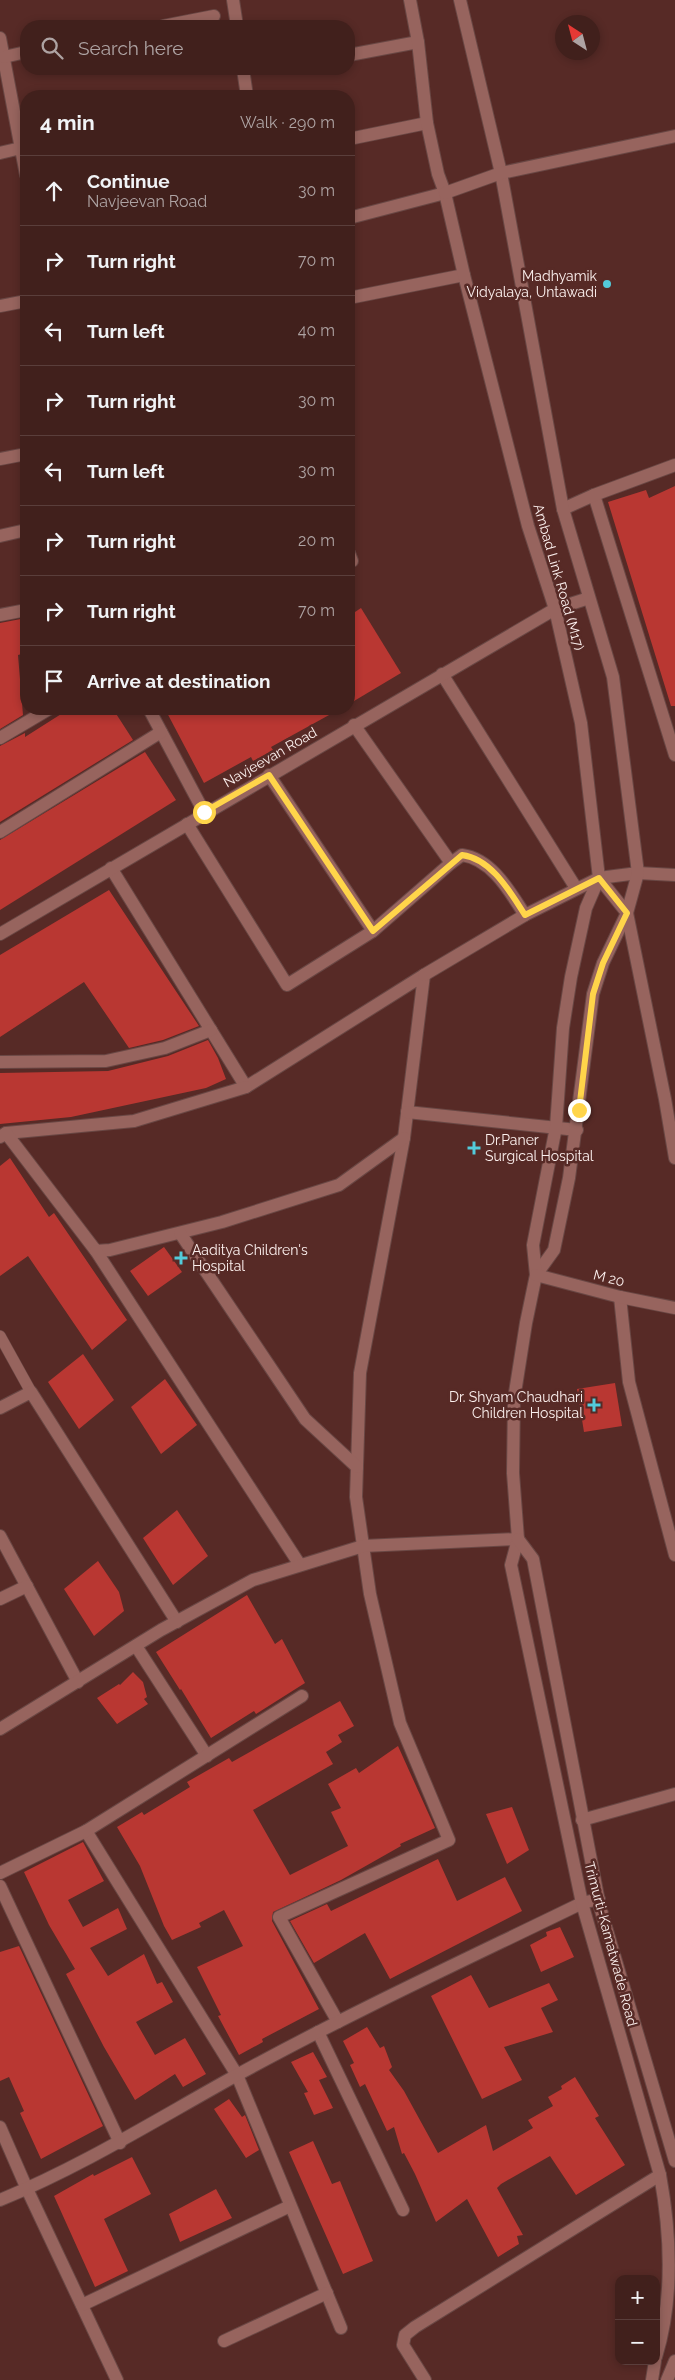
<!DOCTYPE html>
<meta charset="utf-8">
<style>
body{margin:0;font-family:Raleway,sans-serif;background:#4c2d29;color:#f1f3f6}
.controls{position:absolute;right:15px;bottom:15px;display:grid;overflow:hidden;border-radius:10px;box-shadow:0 2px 8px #0003}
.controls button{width:45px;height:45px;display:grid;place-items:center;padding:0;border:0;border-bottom:1px solid #5a3e3b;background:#41201c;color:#f1f3f6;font:25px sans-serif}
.compass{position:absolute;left:555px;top:15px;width:45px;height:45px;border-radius:50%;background:#41201c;box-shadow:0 2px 8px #0003;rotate:324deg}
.stop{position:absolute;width:15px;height:15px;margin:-11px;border:4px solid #ffd54a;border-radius:50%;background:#fff}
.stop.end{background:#ffd54a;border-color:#fff;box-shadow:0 1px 5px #0008}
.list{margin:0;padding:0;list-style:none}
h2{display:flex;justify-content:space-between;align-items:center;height:65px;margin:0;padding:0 20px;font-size:21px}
h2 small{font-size:16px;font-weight:400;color:#aea3a3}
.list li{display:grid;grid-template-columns:32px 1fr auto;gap:15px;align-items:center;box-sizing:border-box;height:70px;padding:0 20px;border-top:1px solid #5a3e3b}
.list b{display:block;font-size:19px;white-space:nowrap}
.list p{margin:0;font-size:16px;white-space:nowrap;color:#aea3a3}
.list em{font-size:16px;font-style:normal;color:#aea3a3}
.icon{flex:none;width:28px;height:28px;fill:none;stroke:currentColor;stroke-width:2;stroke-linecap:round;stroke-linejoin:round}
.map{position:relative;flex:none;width:675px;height:2380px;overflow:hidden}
.search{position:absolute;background:#41201c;box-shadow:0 2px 8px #0003;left:20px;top:20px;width:335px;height:55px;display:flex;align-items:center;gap:12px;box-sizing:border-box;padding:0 18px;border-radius:20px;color:#aea3a3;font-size:19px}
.panel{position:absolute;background:#41201c;box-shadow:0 2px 8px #0003;left:20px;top:90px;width:335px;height:625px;border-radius:20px}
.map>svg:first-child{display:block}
</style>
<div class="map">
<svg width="675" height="2380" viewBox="0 0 675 2380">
<rect width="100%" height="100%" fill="#572a26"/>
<g fill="#b93732">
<path d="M 675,486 L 675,706 L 671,706 L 608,502 L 646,490 L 649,498 Z"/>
<path d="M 361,608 L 401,673 L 349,704 L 349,616 Z"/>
<path d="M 26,618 L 26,653 L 18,655 L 23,715 L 0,729 L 0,623 Z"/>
<path d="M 69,709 L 113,709 L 133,740 L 0,822 L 0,746 L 25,733 L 25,737 Z"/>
<path d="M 165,709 L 340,709 L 271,747 L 273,750 L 253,761 L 251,757 L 204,783 Z"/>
<path d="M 145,752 L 176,800 L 0,910 L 0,840 Z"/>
<path d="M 109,890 L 199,1026 L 163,1040 L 129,1048 L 84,982 L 0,1037 L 0,955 Z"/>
<path d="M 208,1040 L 218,1058 L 226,1079 L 206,1088 L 71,1117 L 0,1124 L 0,1073 L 108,1071 L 168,1056 Z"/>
<path d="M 10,1158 L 49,1217 L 54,1213 L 127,1320 L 92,1350 L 28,1256 L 0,1276 L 0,1166 Z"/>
<path d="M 164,1247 L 182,1272 L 148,1296 L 130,1271 Z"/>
<path d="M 83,1354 L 114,1400 L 79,1429 L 48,1382 Z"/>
<path d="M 165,1379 L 197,1425 L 161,1454 L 131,1407 Z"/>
<path d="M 615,1383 L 622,1426 L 584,1432 L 577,1389 Z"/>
<path d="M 177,1510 L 208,1556 L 173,1585 L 143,1538 Z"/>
<path d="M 98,1561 L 119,1592 L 124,1611 L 94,1636 L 64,1589 Z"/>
<path d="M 247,1595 L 275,1644 L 282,1639 L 305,1683 L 256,1714 L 254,1711 L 211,1738 L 181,1689 L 180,1690 L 156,1652 Z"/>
<path d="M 133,1672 L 143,1682 L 147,1697 L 144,1699 L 148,1704 L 117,1724 L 97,1698 L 119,1684 L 120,1685 Z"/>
<path d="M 340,1701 L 354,1726 L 338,1735 L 342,1742 L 326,1752 L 333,1764 L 253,1810 L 290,1875 L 348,1846 L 331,1812 L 341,1808 L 328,1784 L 356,1768 L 359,1773 L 398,1746 L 435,1828 L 400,1844 L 401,1846 L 341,1880 L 273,1912 L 272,1921 L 319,2009 L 262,2039 L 263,2042 L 239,2055 L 218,2016 L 221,2015 L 197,1967 L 243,1946 L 224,1910 L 199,1923 L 201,1927 L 172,1940 L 164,1926 L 140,1866 L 117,1827 L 142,1812 L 144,1815 L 190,1787 L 187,1782 L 229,1758 L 232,1762 Z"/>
<path d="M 512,1807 L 529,1850 L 507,1864 L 486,1814 Z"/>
<path d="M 83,1842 L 104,1881 L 68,1900 L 83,1927 L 118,1908 L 127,1929 L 90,1948 L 108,1976 L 144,1954 L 157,1984 L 162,1982 L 173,2002 L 136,2022 L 155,2055 L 185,2038 L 206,2074 L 183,2087 L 175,2074 L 135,2100 L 104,2047 L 66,1974 L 75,1969 L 49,1925 L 24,1872 Z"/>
<path d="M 438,1859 L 457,1901 L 505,1877 L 522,1911 L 390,1979 L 365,1933 L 314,1963 L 290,1921 L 327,1904 L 331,1911 Z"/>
<path d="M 560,1927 L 574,1957 L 541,1972 L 530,1945 L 547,1936 L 546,1932 Z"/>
<path d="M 19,1946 L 103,2126 L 41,2159 L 20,2113 L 24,2111 L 9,2077 L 0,2081 L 0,1952 Z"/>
<path d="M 471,1975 L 489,2008 L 549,1983 L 558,2000 L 541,2008 L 553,2032 L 504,2047 L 522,2080 L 482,2099 L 431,1996 Z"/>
<path d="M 367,2027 L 380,2048 L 384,2046 L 392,2067 L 389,2070 L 404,2091 L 438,2153 L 486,2125 L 493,2151 L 533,2128 L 528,2120 L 553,2106 L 548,2097 L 562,2089 L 561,2086 L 575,2077 L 599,2116 L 595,2118 L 625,2165 L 576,2195 L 550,2156 L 501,2184 L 497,2188 L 523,2235 L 517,2236 L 519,2244 L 498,2257 L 467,2199 L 436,2222 L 415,2174 L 404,2153 L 402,2154 L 394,2127 L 387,2131 L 365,2084 L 360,2087 L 350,2065 L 354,2063 L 343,2041 Z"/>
<path d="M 313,2052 L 327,2077 L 319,2080 L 333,2108 L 314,2115 L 304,2093 L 308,2092 L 291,2062 Z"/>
<path d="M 229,2099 L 242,2117 L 245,2115 L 259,2150 L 246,2158 L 214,2109 Z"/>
<path d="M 313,2141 L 332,2184 L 340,2181 L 373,2261 L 343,2274 L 289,2152 Z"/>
<path d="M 132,2157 L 151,2194 L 104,2219 L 128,2271 L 95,2287 L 54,2196 L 93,2174 L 94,2176 Z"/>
<path d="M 216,2189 L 232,2218 L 180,2242 L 169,2214 Z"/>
</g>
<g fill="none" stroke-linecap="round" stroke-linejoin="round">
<defs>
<path id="lane" d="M 0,1336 L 31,1392"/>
<g id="street">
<path d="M 233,0 L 237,26"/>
<path d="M 163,26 L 214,16"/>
<path d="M 0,38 L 26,175"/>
<path d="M 349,55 L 418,42"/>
<path d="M 4,57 L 26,52"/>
<path d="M 243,69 L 247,96"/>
<path d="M 349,139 L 427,123"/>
<path d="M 0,153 L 21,148"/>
<path d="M 349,218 L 445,193"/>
<path d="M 349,298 L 464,275"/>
<path d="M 0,306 L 26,301"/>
<path d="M 0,459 L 26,454"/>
<path d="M 594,495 L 675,755"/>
<path d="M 563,509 L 594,495 L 675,465"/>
<path d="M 0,536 L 26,530"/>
<path d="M 349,553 L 352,561"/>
<path d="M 0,615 L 26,610"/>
<path d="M 442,674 L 576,888"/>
<path d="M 149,709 L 204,812"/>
<path d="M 0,738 L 49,709"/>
<path d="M 269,775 L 373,931"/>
<path d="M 187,824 L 287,985 L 373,931 L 451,863 L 354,725"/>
<path d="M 0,832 L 161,732"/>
<path d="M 451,863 L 462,855 C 492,859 510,892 525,915"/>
<path d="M 111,868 L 246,1087 L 424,975 L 404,1138 L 360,1373 L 356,1497 L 370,1594 L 400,1723 L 449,1840 L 279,1917 L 338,2022"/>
<path d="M 0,934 L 555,609 L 589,598"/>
<path d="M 424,975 L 525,915 L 599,878 L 638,873 L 675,875"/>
<path d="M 0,1062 L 106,1061 L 165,1048 L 211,1030"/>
<path d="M 407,1112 L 577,1130"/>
<path d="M 6,1133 L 134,1121 L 246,1087"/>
<path d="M 0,1137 L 6,1133 L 96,1251 L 110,1250 L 222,1222 L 339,1185 L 404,1138"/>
<path d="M 180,1233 L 305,1419 L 357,1467"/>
<path d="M 96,1251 L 300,1565"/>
<path d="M 620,1297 L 629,1382 L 675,1555"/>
<path d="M 0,1408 L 31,1392 L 177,1622"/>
<path d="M 0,1536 L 78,1682"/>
<path d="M 0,1599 L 27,1586"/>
<path d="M 136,1646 L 207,1756"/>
<path d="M 0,1729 L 161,1630 L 253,1580 L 363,1546 L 518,1539"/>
<path d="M 582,1820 L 675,1794"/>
<path d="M 86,1831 L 237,2075 L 341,2328"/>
<path d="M 0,1873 L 86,1831 L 302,1696"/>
<path d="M 0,1886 L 120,2143"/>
<path d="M 318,2032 L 403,2210"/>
<path d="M 0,2127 L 27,2189 L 117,2380"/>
<path d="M 0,2200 C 83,2166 159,2118 237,2075 C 350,2013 467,1959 582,1903 L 599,1899"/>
<path d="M 82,2305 L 290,2206"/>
<path d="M 224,2341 L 327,2293"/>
<path d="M 425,2380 L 403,2345 L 405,2335 L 415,2327 L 660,2175"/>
</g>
<g id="secondary">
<path d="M 410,0 L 418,42 L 427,123 L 438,174 L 445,193 L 464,275 L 528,526 L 555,609 L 581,723 L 599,878 L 627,913 L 665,1099 L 675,1158"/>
<path d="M 460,0 L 501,173 L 563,509 L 613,677 L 638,873 L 627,913 L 603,963 L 593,994 L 569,1178 L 554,1250 L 536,1275"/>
<path d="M 445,193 L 501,173 L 675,136"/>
<path d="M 599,878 L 586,908 L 571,977 L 563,1028 L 556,1127 L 533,1245 L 536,1275 L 526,1323 L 514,1399 L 513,1473 L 518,1539 L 511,1565 L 582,1903 L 660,2175 C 671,2235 674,2298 656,2357"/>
<path d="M 536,1275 L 620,1297 L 675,1308"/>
<path d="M 518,1539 L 533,1559 L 600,1907 L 675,2161"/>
<path d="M 652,2380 L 655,2361"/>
<path d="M 667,2380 L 675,2361"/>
</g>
</defs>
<use href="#lane" stroke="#694744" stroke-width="12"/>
<use href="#street" stroke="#694744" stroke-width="14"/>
<use href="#secondary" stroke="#694744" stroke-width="14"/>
<use href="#lane" stroke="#97645e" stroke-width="11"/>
<use href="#street" stroke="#97645e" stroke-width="12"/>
<use href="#secondary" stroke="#97645e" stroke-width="12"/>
</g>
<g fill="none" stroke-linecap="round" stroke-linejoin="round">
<path stroke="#ffd54a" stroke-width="6" d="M 204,812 L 269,775 L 373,931 L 462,855 C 492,859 510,892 525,915 L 599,878 L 627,913 L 603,963 L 593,994 L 579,1110"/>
</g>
<g fill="#53cbda" stroke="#572a26" stroke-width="2">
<circle cx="607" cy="284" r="5"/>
<path d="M471.5 1140.5h5v5h5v5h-5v5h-5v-5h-5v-5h5z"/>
<path d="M178.5 1250.5h5v5h5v5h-5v5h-5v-5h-5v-5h5z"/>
<path d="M591.5 1397.5h5v5h5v5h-5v5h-5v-5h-5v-5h5z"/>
</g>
<g text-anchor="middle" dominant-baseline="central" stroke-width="5" stroke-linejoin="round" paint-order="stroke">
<g font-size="14" fill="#fcf0ee" stroke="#572a26" text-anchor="end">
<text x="597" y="276">Madhyamik<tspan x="597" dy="16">Vidyalaya, Untawadi</tspan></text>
<text x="485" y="1140" text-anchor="start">Dr.Paner<tspan x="485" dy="16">Surgical Hospital</tspan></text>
<text x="192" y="1250" text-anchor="start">Aaditya Children's<tspan x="192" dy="16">Hospital</tspan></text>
<text x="583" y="1397">Dr. Shyam Chaudhari<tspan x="583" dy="16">Children Hospital</tspan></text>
</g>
<g font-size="14" fill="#fcf0ee" stroke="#572a26">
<text transform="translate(559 577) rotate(74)">Ambad Link Road (M17)</text>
<text transform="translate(270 757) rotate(-30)">Navjeevan Road</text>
<text transform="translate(609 1278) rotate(14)">M 20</text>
<text transform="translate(611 1944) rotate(75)">Trimurti-Kamatwade Road</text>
</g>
</g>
</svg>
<div class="controls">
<button>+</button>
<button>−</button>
</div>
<svg class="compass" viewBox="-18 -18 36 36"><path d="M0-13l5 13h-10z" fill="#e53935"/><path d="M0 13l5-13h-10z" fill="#aea3a3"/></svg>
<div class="stop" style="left:204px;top:812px"></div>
<div class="stop end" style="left:579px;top:1110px"></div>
<div class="search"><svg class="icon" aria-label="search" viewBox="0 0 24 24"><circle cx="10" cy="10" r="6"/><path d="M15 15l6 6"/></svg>Search here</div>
<section class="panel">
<h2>4 min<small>Walk · 290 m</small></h2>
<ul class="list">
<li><svg class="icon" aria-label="ahead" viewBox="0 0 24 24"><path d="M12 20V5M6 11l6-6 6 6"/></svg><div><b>Continue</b><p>Navjeevan Road</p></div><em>30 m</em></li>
<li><svg class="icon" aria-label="right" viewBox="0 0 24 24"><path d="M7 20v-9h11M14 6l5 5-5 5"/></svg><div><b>Turn right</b></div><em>70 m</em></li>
<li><svg class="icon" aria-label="left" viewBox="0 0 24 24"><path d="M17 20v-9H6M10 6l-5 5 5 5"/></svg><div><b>Turn left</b></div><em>40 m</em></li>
<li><svg class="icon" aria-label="right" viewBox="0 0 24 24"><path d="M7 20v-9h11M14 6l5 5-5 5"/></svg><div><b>Turn right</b></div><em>30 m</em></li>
<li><svg class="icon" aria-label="left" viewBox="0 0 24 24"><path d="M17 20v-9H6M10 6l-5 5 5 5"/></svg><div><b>Turn left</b></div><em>30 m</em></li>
<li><svg class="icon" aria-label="right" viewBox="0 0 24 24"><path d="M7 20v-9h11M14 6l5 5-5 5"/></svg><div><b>Turn right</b></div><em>20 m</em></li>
<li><svg class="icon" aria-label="right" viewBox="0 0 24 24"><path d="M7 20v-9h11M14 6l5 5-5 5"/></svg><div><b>Turn right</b></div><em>70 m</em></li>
<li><svg class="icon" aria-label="arrive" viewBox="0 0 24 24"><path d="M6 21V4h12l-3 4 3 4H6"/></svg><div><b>Arrive at destination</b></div></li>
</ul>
</section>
</div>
